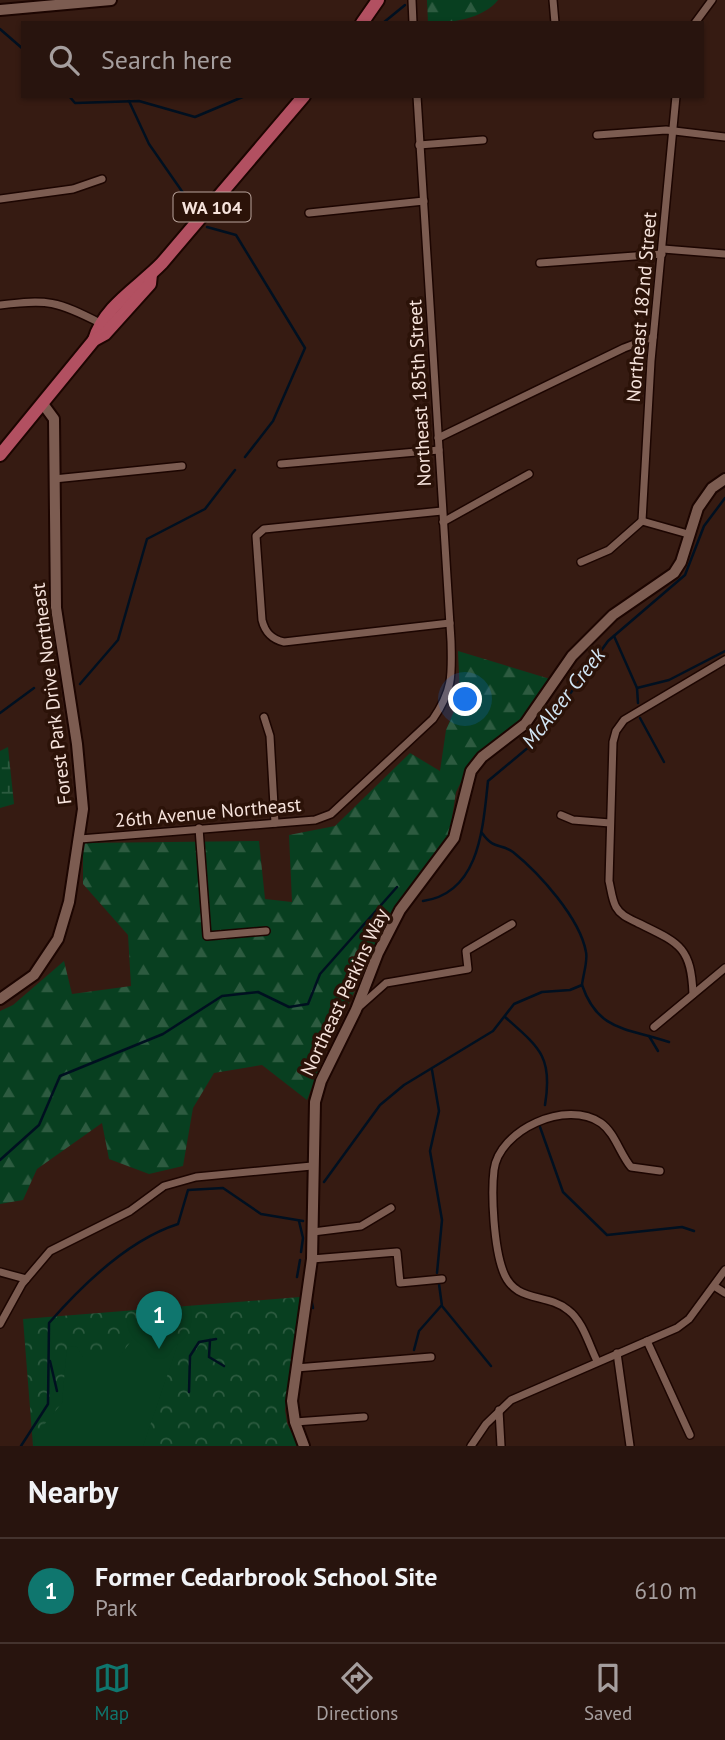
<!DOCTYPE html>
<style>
body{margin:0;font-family:"PT Sans",sans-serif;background:#34211c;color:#f1f3f6}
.you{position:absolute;left:466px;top:700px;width:24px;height:24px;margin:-18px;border:5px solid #fff;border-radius:50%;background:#1a73e8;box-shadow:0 0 0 10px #1a73e833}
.badge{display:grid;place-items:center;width:46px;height:46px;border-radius:50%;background:#0f766e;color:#fff;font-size:23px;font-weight:700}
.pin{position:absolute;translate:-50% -58px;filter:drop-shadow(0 2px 4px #0008)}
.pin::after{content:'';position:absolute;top:37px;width:24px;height:21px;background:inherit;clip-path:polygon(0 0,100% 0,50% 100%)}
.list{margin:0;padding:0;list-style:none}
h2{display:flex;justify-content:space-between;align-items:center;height:91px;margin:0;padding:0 28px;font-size:30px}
h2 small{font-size:23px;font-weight:400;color:#a59e9e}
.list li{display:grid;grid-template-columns:46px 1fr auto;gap:21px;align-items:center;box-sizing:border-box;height:105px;padding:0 28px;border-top:2px solid #44332e}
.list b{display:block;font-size:26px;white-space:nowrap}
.list p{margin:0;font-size:23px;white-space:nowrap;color:#a59e9e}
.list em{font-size:23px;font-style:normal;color:#a59e9e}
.icon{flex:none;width:38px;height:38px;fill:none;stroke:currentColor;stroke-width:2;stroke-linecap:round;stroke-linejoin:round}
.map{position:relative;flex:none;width:725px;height:1446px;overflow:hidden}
.search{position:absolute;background:#28140e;box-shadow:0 2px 5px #0004;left:21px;right:21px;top:21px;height:77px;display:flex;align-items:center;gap:18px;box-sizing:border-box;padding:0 24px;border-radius:0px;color:#a59e9e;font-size:26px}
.sheet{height:196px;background:#28140e}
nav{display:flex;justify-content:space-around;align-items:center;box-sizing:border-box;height:98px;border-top:2px solid #44332e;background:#28140e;font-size:19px;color:#a59e9e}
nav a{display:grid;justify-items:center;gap:4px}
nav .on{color:#0f766e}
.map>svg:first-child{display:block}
</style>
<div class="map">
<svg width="725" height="1446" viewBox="0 0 725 1446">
<defs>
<pattern id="forest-firs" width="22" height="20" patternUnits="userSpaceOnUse" patternTransform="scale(1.75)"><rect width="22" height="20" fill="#083f20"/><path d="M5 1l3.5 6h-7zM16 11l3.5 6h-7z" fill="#2d5b40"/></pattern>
<pattern id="wetland-marsh" width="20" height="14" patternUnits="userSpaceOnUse" patternTransform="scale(1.75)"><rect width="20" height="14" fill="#083f20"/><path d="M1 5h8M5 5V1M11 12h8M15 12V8" fill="none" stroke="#2d5b40"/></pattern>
<pattern id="park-crowns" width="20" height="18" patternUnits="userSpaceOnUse" patternTransform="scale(1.75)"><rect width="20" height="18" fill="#083f20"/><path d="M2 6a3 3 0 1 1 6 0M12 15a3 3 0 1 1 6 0" fill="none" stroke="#2d5b40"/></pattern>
</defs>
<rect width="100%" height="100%" fill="#361b12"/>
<g fill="url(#forest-firs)">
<path d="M 427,0 L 498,0 C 483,19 451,23 428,23 Z"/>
<path d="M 458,651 L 550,679 L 518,725 L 474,756 L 456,792 L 449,837 L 392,913 L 326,1051 L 307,1100 L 262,1065 L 214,1073 L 193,1108 L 183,1166 L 149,1174 L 109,1159 L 102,1123 L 37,1169 L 23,1200 L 0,1204 L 0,1011 L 13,1005 L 64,961 L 72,994 L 131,986 L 128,935 L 83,884 L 83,843 L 259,841 L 265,899 L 292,902 L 289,835 L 335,826 L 410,753 L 440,771 L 446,730 L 460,697 Z"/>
</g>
<path fill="url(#wetland-marsh)" d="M 8,747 L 14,804 L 0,808 L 0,751 Z"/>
<path fill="url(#park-crowns)" d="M 300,1297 L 285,1410 L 287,1423 L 298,1446 L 33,1446 L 23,1319 Z"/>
<path fill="#083f20" d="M 148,1319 L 178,1344 L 143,1446 L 34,1446 L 35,1436 L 62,1403 L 67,1346 L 77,1347 L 83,1357 L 119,1357 Z"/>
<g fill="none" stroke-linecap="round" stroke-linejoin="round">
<g stroke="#001020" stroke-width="2.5">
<path d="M 383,23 L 405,5"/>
<path d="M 0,29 L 23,49"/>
<path d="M 69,96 L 75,103 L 139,101 L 195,117 L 245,96"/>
<path d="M 129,101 L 149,144 L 195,210"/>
<path d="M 207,227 L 236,235 L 305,348 L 273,421 L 245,457"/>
<path d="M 614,636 L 637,688 L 638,703"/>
<path d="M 80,684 L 118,640 L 147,539 L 205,509 L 235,470"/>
<path d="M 637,688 L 669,680 L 725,651"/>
<path d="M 0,713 L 34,688"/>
<path d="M 640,718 L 664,762"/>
<path d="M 423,901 C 480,893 483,827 488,781 L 536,741 L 608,641 L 685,575 L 704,526 L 725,498"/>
<path d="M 582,985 C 598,1032 628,1028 669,1042"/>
<path d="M 505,1017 C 540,1048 553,1057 545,1105"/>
<path d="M 649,1036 L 658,1051"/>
<path d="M 432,1070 L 439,1111 L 430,1151 L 442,1220 L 437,1273"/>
<path d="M 540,1127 L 563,1192 L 607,1235 L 682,1227 L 694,1231"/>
<path d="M 0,1160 L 39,1125 L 60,1076 L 163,1034 L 222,996 L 258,992 L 289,1007 L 308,1004 L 320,974 L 397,887"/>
<path d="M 324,1182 L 380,1105 L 404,1085 L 493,1031 L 514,1004 L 542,992 L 570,990 L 582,985 C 583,975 588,961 586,952 C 580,918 539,873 513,852 C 499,842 495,851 482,833"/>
<path d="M 299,1221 L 303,1238 L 301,1252"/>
<path d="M 297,1277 L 300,1260"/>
<path d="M 439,1284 L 442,1306 L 491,1366"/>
<path d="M 311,1298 L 313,1308"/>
<path d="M 210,1340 L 209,1357 L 224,1366"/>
<path d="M 414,1350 L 419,1331 L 441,1306"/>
<path d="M 50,1361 L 57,1391"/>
<path d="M 189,1392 L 190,1356 L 199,1342 L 216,1339"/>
<path d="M 21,1446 L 48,1404 L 49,1323 C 83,1284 128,1240 178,1224 L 188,1190 L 223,1188 L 261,1214 L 303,1221"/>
</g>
<defs>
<g id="street">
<path d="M 412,0 L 413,23"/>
<path d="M 553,0 L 555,23"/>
<path d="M 695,23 L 712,0"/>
<path d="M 597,135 L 666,130 L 725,137"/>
<path d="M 419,145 L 483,140"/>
<path d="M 0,199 L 73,189 L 102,179"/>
<path d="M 309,213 L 424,201"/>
<path d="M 663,249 L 725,254"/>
<path d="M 540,263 L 662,254"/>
<path d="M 0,305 C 48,299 57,301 100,323"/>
<path d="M 438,438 L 624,348 L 653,337"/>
<path d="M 281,464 L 439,450"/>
<path d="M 54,479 L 182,466"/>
<path d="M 442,511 L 264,529 L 256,536 L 262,620 C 265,632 271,639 284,642 L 450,623"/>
<path d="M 642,521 L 651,361 L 676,96"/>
<path d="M 642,521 L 688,534"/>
<path d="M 443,522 L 529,474"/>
<path d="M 581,562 L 609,550 L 642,521"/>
<path d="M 264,717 L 270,736 L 275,823"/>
<path d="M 561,815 L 573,820 L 610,823"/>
<path d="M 199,828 L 207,936 L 266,931"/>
<path d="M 80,839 L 315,820 L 331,814 L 433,719 C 453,690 452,675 451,641 L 417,96"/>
<path d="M 693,994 C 691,946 679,943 638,923 C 630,919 621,916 616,907 C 612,900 611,889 609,881 L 613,742 L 616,731 L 624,720 L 725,660"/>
<path d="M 359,1007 L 386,983 L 468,969 L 466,951 L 512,924"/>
<path d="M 654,1027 L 725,968"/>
<path d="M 313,1232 L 361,1226 L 391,1208"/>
<path d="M 312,1259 L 397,1252 L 400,1283 L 442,1279"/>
<path d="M 0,1272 L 26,1279"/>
<path d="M 714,1286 L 725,1293"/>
<path d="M 0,1324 L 22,1284 L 50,1251 L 130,1211 L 164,1186 L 196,1177 L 312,1166"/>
<path d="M 647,1341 L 690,1435"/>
<path d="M 617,1353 L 630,1446"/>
<path d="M 597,1361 C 589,1345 583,1321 568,1310 C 546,1292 515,1304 503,1271 C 494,1247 491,1195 494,1170 C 499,1130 566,1099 601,1123 C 615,1133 620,1154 631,1167 L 660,1171"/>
<path d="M 296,1368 L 431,1357"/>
<path d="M 499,1410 L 501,1446"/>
<path d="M 295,1422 L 364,1417"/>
<path d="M 471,1446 L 486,1424 L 511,1400 L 677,1328 L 689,1319 L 725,1270"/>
</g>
<g id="secondary">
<path d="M 0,10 L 111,0"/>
<path d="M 0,999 L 34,975 L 58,939 L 69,902 L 83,809 L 77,744 L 56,608 L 54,419 L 43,404"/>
<path d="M 304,1446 L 295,1422 L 292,1401 L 312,1259 L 315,1102 L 321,1081 L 356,1010 L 378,953 L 400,910 L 454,838 L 471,771 L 482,757 L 525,724 L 572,656 L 613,615 L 674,573 L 681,562 L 698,508 L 712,488 L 725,479"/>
</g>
<g id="primary">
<path d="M 362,23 L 378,0"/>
<path d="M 94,340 C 104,306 139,287 162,263 L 304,96"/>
<path d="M 0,455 L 94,340 L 105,334 L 150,284 L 151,274"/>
</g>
</defs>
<use href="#street" stroke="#1c0501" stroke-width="10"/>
<use href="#secondary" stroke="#1c0501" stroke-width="14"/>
<use href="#primary" stroke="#1c0501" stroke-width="16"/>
<use href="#street" stroke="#7c5c51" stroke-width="7"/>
<use href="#secondary" stroke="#7c5c51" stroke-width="10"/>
<use href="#primary" stroke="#b25061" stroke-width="12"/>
</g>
<g text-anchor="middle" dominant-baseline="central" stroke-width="7" stroke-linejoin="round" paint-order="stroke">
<rect fill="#2b1208" stroke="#b9a49c" stroke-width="2" x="173.5" y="192.5" width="77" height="29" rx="5"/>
<g font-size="18" font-weight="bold" fill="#f6e3dc">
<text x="212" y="207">WA 104</text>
</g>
<g font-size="19" fill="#f6e3dc" stroke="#2b1208">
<text transform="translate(641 307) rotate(-85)">Northeast 182nd Street</text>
<text transform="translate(419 393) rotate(-93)">Northeast 185th Street</text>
<text transform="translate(51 694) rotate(-97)">Forest Park Drive Northeast</text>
<text transform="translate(208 812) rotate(-5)">26th Avenue Northeast</text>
<text transform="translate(344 992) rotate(-65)">Northeast Perkins Way</text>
</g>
<g font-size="21" font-style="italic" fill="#d2e6f5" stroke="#2b1208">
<text transform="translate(563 698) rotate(-52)">McAleer Creek</text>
</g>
</g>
</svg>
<div class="you"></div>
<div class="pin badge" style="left:159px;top:1349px">1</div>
<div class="search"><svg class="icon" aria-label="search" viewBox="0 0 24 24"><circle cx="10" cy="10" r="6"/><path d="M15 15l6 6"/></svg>Search here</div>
</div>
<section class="sheet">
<h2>Nearby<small></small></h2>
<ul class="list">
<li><span class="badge">1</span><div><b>Former Cedarbrook School Site</b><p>Park</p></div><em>610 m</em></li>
</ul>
</section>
<nav>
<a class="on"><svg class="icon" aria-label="map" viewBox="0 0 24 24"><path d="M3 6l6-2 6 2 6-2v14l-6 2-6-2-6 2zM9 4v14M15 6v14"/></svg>Map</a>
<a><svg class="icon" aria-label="directions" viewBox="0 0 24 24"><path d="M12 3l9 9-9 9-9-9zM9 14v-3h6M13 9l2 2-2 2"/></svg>Directions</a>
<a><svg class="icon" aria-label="saved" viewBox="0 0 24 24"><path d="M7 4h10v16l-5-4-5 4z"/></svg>Saved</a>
</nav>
